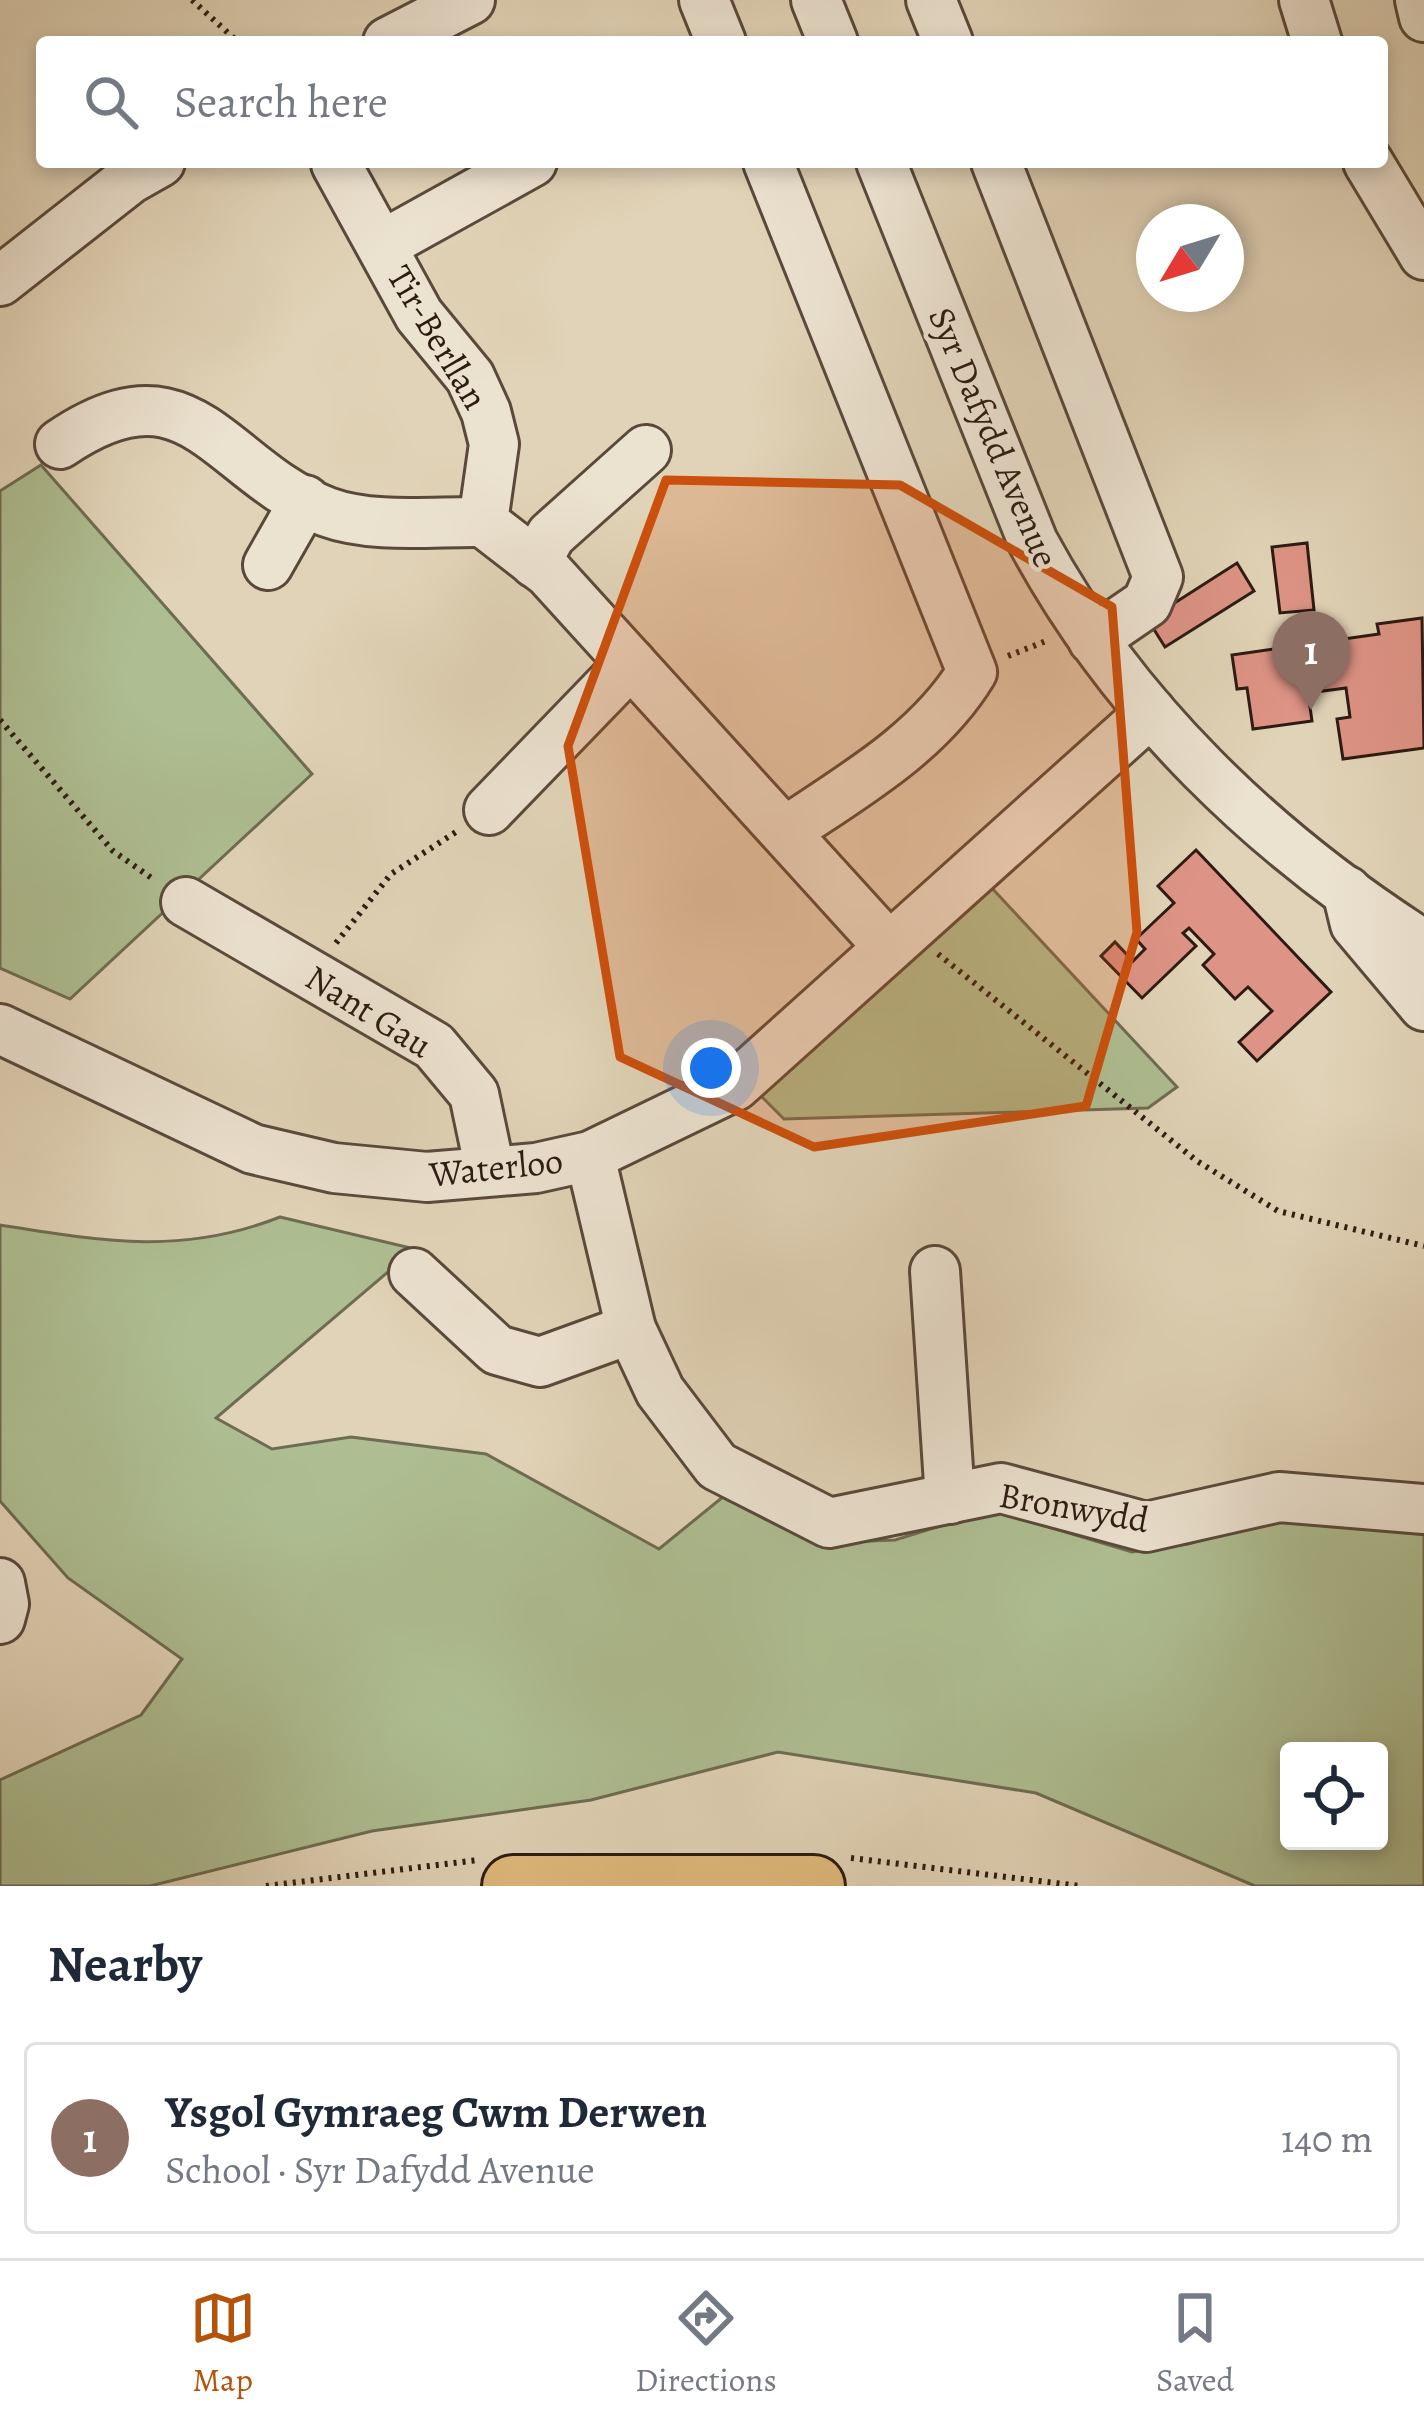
<!DOCTYPE html>
<meta charset="utf-8">
<style>
body{margin:0;font-family:Alegreya,serif;background:#f6f6f7;color:#1f2937}
.controls{position:absolute;right:36px;bottom:36px;display:grid;overflow:hidden;border-radius:12px;box-shadow:0 6px 18px #0003}
.controls button{width:108px;height:108px;display:grid;place-items:center;padding:0;border:0;border-bottom:3px solid #e0e1e3;background:#fff;color:#1f2937;font:60px sans-serif}
.compass{position:absolute;left:1136px;top:204px;width:108px;height:108px;border-radius:50%;background:#fff;box-shadow:0 6px 18px #0003;rotate:232deg}
.you{position:absolute;left:711px;top:1068px;width:42px;height:42px;margin:-30px;border:9px solid #fff;border-radius:50%;background:#1a73e8;box-shadow:0 0 0 18px #1a73e833}
.badge{display:grid;place-items:center;width:78px;height:78px;border-radius:50%;background:#b45309;color:#fff;font-size:39px;font-weight:700}
.pin{position:absolute;translate:-50% -99px;filter:drop-shadow(0 3px 6px #0008)}
.pin::after{content:'';position:absolute;top:63px;width:42px;height:36px;background:inherit;clip-path:polygon(0 0,100% 0,50% 100%)}
.list{margin:0;padding:0;list-style:none}
h2{display:flex;justify-content:space-between;align-items:center;height:156px;margin:0;padding:0 48px;font-size:51px}
h2 small{font-size:39px;font-weight:400;color:#747a83}
.list li{display:grid;grid-template-columns:78px 1fr auto;gap:36px;align-items:center;box-sizing:border-box;height:192px;margin:0 24px 24px;padding:0 24px;border:3px solid #e0e1e3;border-radius:12px}
.list b{display:block;font-size:45px;white-space:nowrap}
.list p{margin:0;font-size:39px;white-space:nowrap;color:#747a83}
.list em{font-size:39px;font-style:normal;color:#747a83}
.icon{flex:none;width:66px;height:66px;fill:none;stroke:currentColor;stroke-width:2;stroke-linecap:round;stroke-linejoin:round}
.map{position:relative;flex:none;width:1424px;height:1886px;overflow:hidden}
.search{position:absolute;background:#fff;box-shadow:0 6px 18px #0003;left:36px;right:36px;top:36px;height:132px;display:flex;align-items:center;gap:30px;box-sizing:border-box;padding:0 42px;border-radius:12px;color:#747a83;font-size:45px}
.sheet{height:372px;background:#fff}
nav{display:flex;justify-content:space-around;align-items:center;box-sizing:border-box;height:168px;border-top:3px solid #e0e1e3;background:#fff;font-size:33px;color:#747a83}
nav a{display:grid;justify-items:center;gap:6px}
nav .on{color:#b45309}
.map>svg:first-child{display:block}
</style>
<div class="map">
<svg width="1424" height="1886" viewBox="0 0 1424 1886">
<rect width="100%" height="100%" fill="#e1d3b7"/>
<filter id="stains"><feTurbulence type="fractalNoise" baseFrequency=".00167" numOctaves="4"/><feColorMatrix values="0 0 0 0 .2 0 0 0 0 .09 0 0 0 0 .02 0 0 0 .5 -.17"/></filter>
<radialGradient id="worn" r=".72"><stop offset=".6" stop-color="#630" stop-opacity="0"/><stop offset="1" stop-color="#630" stop-opacity=".3"/></radialGradient>
<g fill="#aebe92" stroke="#6e6c52" stroke-width="3" fill-rule="evenodd">
<path d="M 41,465 L 312,774 L 70,999 L 0,968 L 0,491 Z"/>
<path d="M 990,886 L 1177,1087 L 1148,1108 L 784,1119 L 758,1093 Z"/>
<path d="M 280,1217 L 415,1249 L 216,1418 L 272,1449 L 351,1437 L 486,1454 L 659,1549 L 724,1496 L 818,1543 L 895,1540 L 992,1510 L 1132,1552 L 1188,1544 L 1288,1517 L 1424,1528 L 1424,1886 L 1255,1886 L 1036,1793 L 778,1752 L 591,1800 L 372,1831 L 150,1886 L 0,1886 L 0,1780 L 141,1715 L 182,1659 L 68,1578 L 0,1501 L 0,1225 C 100,1241 182,1256 280,1217 ZM 1289,1751 L 1379,1751 L 1379,1841 L 1289,1841 Z"/>
</g>
<g fill="#dd9385" stroke="#2d1b12" stroke-width="3">
<path d="M 1307,543 L 1314,610 L 1280,613 L 1272,547 Z"/>
<path d="M 1237,563 L 1254,591 L 1165,647 L 1148,620 Z"/>
<path d="M 1422,618 L 1424,748 L 1343,759 L 1337,719 L 1350,717 L 1346,688 L 1308,693 L 1312,721 L 1253,729 L 1247,688 L 1237,689 L 1232,655 L 1379,634 L 1377,624 Z"/>
<path d="M 1196,850 L 1331,992 L 1257,1061 L 1239,1042 L 1272,1011 L 1248,987 L 1235,999 L 1203,965 L 1214,954 L 1189,928 L 1183,933 L 1196,946 L 1142,998 L 1101,956 L 1115,942 L 1133,961 L 1145,949 L 1136,939 L 1174,903 L 1158,886 Z"/>
</g>
<g fill="none" stroke-linecap="round" stroke-linejoin="round">
<defs>
<g id="minor">
<path d="M 704,0 L 721,42"/>
<path d="M 816,0 L 833,42"/>
<path d="M 931,0 L 948,42"/>
<path d="M 1304,0 L 1317,42"/>
<path d="M 1420,0 L 1424,17"/>
<path d="M 388,42 L 470,0"/>
<path d="M 768,162 L 972,672 C 929,743 853,786 786,831"/>
<path d="M 881,162 L 1033,542 C 1123,709 1265,844 1424,945"/>
<path d="M 996,162 L 1158,577 L 1147,603 L 1093,640"/>
<path d="M 1368,162 L 1424,255"/>
<path d="M 336,164 L 419,315 L 470,377 L 486,412 L 494,444 L 483,522 L 549,573 L 888,946"/>
<path d="M 384,244 L 532,162"/>
<path d="M 0,281 L 130,179 L 160,162"/>
<path d="M 60,444 C 192,354 219,472 327,512 C 373,529 435,521 483,522"/>
<path d="M 535,563 L 551,535 L 646,450"/>
<path d="M 268,565 L 305,500"/>
<path d="M 489,810 L 631,663"/>
<path d="M 1347,891 L 1355,924 L 1424,1006"/>
<path d="M 186,902 L 434,1046 L 474,1094 L 490,1170"/>
<path d="M 0,1029 L 253,1149 L 334,1168 L 427,1177 L 536,1168 L 590,1156 L 735,1086 L 1151,712"/>
<path d="M 590,1156 L 631,1329 L 660,1391 L 717,1466 L 829,1523 L 1001,1488 L 1146,1527 L 1279,1497 L 1424,1509"/>
<path d="M 935,1271 L 950,1499"/>
<path d="M 414,1273 L 497,1350 L 540,1362 L 631,1329"/>
<path d="M 0,1583 L 4,1604 L 0,1619"/>
</g>
<path id="major" d="M 513,1886 L 814,1886"/>
</defs>
<use href="#minor" stroke="#5a493b" stroke-width="54"/>
<use href="#major" stroke="#2d1b12" stroke-width="66"/>
<g stroke="#2d1b12" stroke-width="6" stroke-dasharray="3 6" stroke-linecap="butt">
<path d="M 192,0 L 238,42"/>
<path d="M 1008,656 L 1046,641"/>
<path d="M 0,720 L 113,851 L 153,879"/>
<path d="M 336,943 L 391,874 L 456,832"/>
<path d="M 938,954 L 1197,1161 L 1278,1211 L 1424,1246"/>
<path d="M 851,1858 L 1080,1886"/>
<path d="M 266,1886 L 478,1860"/>
</g>
<use href="#minor" stroke="#ece2d0" stroke-width="48"/>
<use href="#major" stroke="#e0ba7c" stroke-width="60"/>
</g>
<path fill="#cc500d" fill-opacity="0.2" stroke="#cc500d" stroke-width="9" stroke-linejoin="round" d="M 666,480 L 900,485 L 1112,607 L 1137,932 L 1086,1106 L 814,1147 L 620,1057 L 568,746 Z"/>
<g text-anchor="middle" dominant-baseline="central" stroke-width="9" stroke-linejoin="round" paint-order="stroke">
<g font-size="36" fill="#2d1b12" stroke="#ece2d0">
<text transform="translate(438 337) rotate(59)">Tir-Berllan</text>
<text transform="translate(994 437) rotate(67)">Syr Dafydd Avenue</text>
<text transform="translate(369 1011) rotate(32)">Nant Gau</text>
<text transform="translate(496 1167) rotate(-6)">Waterloo</text>
<text transform="translate(1074 1507) rotate(10)">Bronwydd</text>
</g>
</g>
<rect width="100%" height="100%" filter="url(#stains)"/>
<rect width="100%" height="100%" fill="url(#worn)"/>
</svg>
<div class="controls">
<button><svg class="icon" aria-label="locate" viewBox="0 0 24 24"><circle cx="12" cy="12" r="6"/><path d="M12 2v4M12 18v4M2 12h4M18 12h4"/></svg></button>
</div>
<svg class="compass" viewBox="-18 -18 36 36"><path d="M0-13l5 13h-10z" fill="#e53935"/><path d="M0 13l5-13h-10z" fill="#747a83"/></svg>
<div class="you"></div>
<div class="pin badge" style="left:1311px;top:710px;background:#8d6e63">1</div>
<div class="search"><svg class="icon" aria-label="search" viewBox="0 0 24 24"><circle cx="10" cy="10" r="6"/><path d="M15 15l6 6"/></svg>Search here</div>
</div>
<section class="sheet">
<h2>Nearby<small></small></h2>
<ul class="list">
<li><span class="badge" style="background:#8d6e63">1</span><div><b>Ysgol Gymraeg Cwm Derwen</b><p>School · Syr Dafydd Avenue</p></div><em>140 m</em></li>
</ul>
</section>
<nav>
<a class="on"><svg class="icon" aria-label="map" viewBox="0 0 24 24"><path d="M3 6l6-2 6 2 6-2v14l-6 2-6-2-6 2zM9 4v14M15 6v14"/></svg>Map</a>
<a><svg class="icon" aria-label="directions" viewBox="0 0 24 24"><path d="M12 3l9 9-9 9-9-9zM9 14v-3h6M13 9l2 2-2 2"/></svg>Directions</a>
<a><svg class="icon" aria-label="saved" viewBox="0 0 24 24"><path d="M7 4h10v16l-5-4-5 4z"/></svg>Saved</a>
</nav>
